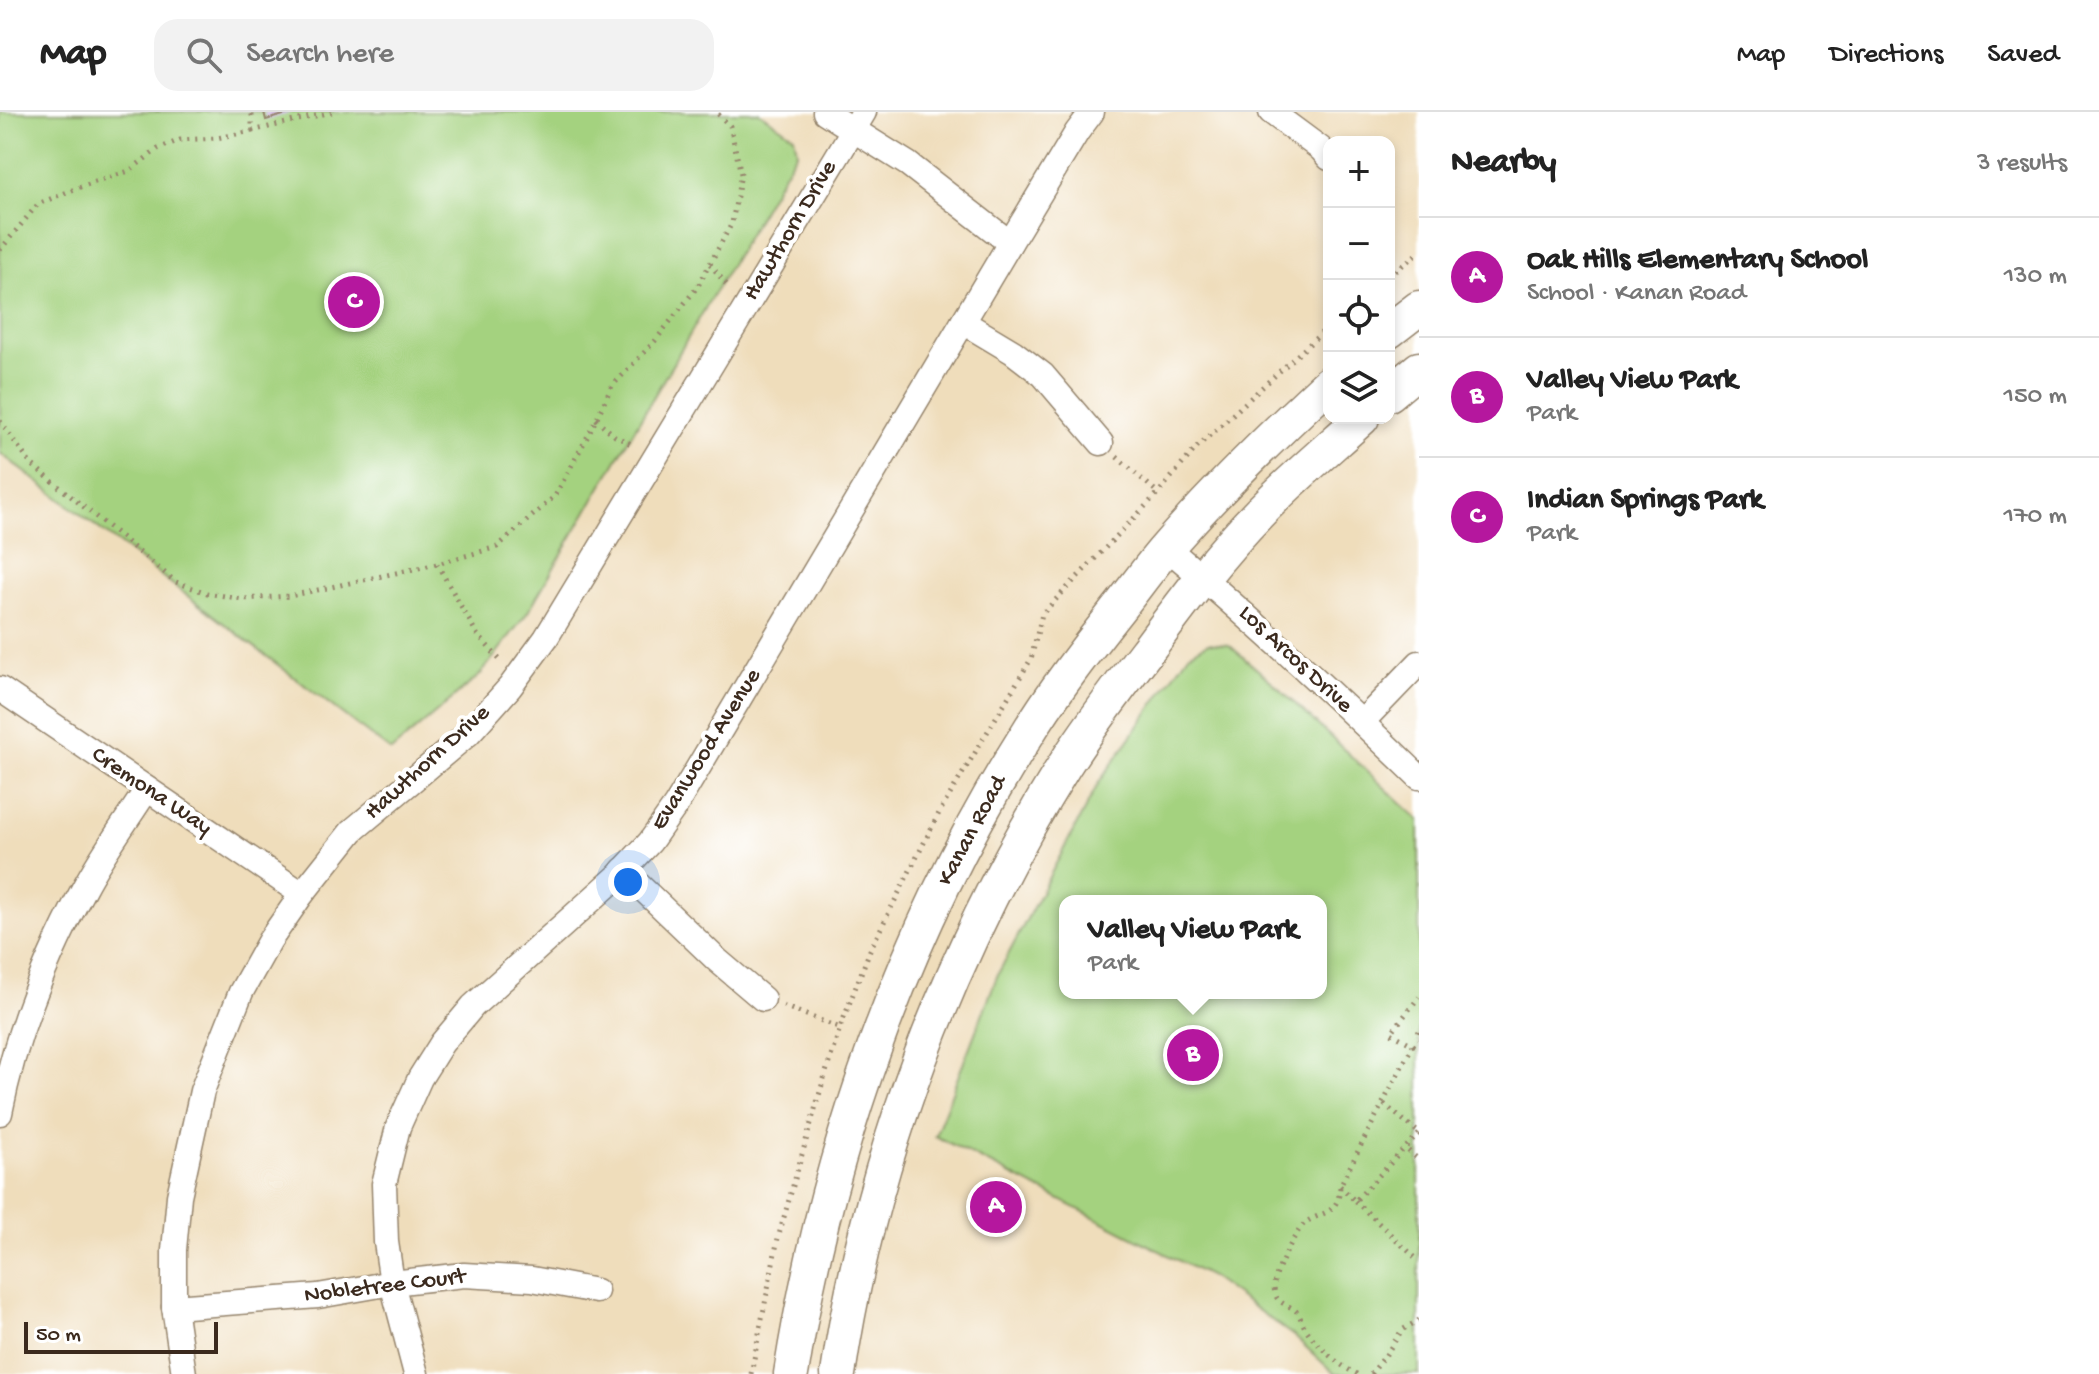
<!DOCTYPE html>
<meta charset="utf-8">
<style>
body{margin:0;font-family:"Gochi Hand",sans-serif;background:#f2f2f2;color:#222}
.controls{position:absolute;right:24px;top:24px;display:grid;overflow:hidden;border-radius:16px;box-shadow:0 4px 12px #0003}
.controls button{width:72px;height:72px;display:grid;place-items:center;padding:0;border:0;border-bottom:2px solid #e0e0e0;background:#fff;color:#222;font:40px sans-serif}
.scale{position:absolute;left:24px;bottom:20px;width:194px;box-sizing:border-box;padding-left:8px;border:4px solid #3b2a1e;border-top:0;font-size:22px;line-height:28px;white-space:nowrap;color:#3b2a1e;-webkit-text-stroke:6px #fff;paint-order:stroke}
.you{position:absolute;left:628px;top:770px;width:28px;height:28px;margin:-20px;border:6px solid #fff;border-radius:50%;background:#1a73e8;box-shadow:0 0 0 12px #1a73e833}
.badge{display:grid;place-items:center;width:52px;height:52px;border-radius:50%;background:#b5179e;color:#fff;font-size:26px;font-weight:700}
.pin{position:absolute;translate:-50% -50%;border:4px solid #fff;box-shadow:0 2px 8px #0006}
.popup{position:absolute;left:1059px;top:783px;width:268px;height:104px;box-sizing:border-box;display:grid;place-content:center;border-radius:16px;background:#fff;filter:drop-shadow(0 2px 6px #0005);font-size:26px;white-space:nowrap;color:#767676}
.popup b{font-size:30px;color:#222}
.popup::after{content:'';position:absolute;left:50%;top:100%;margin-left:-16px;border:16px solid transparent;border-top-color:#fff}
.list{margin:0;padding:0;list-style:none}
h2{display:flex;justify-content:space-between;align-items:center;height:104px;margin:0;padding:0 32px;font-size:34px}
h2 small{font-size:26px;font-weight:400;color:#767676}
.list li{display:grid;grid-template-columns:52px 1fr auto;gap:24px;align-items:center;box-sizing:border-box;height:120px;padding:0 32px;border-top:2px solid #e0e0e0}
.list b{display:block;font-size:30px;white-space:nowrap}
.list p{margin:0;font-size:26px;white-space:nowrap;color:#767676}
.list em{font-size:26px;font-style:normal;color:#767676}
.icon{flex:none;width:44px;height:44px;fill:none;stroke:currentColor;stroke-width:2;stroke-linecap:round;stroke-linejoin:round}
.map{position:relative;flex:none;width:1419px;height:1262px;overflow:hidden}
header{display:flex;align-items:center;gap:48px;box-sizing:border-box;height:112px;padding:0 40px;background:#fff;border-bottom:2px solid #e0e0e0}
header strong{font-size:38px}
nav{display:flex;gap:44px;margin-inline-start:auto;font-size:28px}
.search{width:560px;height:72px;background:#f2f2f2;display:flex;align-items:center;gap:20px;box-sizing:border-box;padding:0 28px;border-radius:24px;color:#767676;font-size:30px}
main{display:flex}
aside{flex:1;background:#fff}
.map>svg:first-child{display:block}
</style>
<header>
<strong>Map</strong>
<div class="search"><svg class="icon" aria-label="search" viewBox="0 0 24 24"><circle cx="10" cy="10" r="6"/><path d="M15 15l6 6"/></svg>Search here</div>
<nav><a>Map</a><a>Directions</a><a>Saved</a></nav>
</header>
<main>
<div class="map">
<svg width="1419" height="1262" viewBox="0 0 1419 1262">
<rect width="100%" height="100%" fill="#fff"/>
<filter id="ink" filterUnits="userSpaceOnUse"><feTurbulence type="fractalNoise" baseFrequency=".0125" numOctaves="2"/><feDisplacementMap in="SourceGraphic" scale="16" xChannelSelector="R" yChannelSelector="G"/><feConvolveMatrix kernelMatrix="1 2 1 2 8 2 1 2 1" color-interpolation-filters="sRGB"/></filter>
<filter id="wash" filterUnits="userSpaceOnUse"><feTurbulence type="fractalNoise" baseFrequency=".006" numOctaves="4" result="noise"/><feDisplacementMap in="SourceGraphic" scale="32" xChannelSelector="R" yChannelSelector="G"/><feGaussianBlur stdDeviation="1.8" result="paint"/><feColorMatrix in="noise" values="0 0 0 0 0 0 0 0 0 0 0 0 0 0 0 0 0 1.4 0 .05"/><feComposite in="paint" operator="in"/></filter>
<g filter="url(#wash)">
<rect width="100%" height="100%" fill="#efddbb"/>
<g fill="#a4d27f" stroke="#707e4e" stroke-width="2" fill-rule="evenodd">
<path d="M 0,0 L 759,0 L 794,24 L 797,39 L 528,500 L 480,563 L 391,639 L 0,341 Z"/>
<path d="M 1208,531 L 1229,533 L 1271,569 L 1419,708 L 1419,1262 L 1335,1262 L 1295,1225 L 1213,1166 L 935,1024 L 998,862 L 1098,672 L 1189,542 ZM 1321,789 L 1321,881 L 1065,881 L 1065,789 Z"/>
</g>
<g id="blocks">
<path fill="#d0b4e9" d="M 264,0 L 291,0 L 291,1 L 266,8 Z"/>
</g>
</g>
<g filter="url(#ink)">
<use href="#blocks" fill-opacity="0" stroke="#95846c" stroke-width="2"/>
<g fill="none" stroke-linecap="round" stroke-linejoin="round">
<defs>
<g id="minor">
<path d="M 825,0 L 908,52 L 1010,131"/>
<path d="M 1271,0 L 1321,37 L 1329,46"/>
<path d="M 963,210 L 1013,240 L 1043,263 L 1101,331"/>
<path d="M 1166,435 C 1254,508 1337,586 1419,665"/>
<path d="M 0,577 L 302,782"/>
<path d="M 1362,610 L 1419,551"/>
<path d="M 623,758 L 717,848 L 763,887"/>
<path d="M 0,1001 C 15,923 46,846 84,776 C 102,742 126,710 147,677"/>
<path d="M 174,1195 L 318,1184 L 392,1171 L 464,1163 L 532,1167 L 596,1179"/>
<path d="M 184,1262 L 174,1195 L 174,1138 L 179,1084 L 202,979 L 241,880 L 270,828 L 302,782 L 352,719 L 468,622 L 510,575 L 546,526 L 864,0"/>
<path d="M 416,1262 L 392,1171 L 386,1130 L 384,1072 L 398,1015 L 420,966 L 442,931 L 473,894 L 617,765 L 650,730 L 676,693 L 1010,131 L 1077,20 L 1092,0"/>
</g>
<g id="secondary">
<path d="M 1389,219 L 1419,196"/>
<path d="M 1389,282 L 1419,257"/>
<path d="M 791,1262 C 826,1040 903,820 1023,629 C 1052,581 1087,536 1122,492 C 1137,473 1151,453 1167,435 C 1217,377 1273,323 1329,271"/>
<path d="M 838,1262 C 870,1047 949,839 1064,654 C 1090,613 1120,574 1149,536 C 1184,489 1219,442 1260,400 C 1292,367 1328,337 1362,306"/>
</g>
</defs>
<use href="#minor" stroke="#95846c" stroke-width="27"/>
<use href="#secondary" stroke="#95846c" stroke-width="37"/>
<g stroke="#95846c" stroke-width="5" stroke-dasharray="2 6" stroke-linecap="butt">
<path d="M 252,19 L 332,0"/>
<path d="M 0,138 L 38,92 L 77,76 L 129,59 L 158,37 L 180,28 L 217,26 L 252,19 L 252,0"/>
<path d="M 710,152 L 729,176"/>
<path d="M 1389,164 L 1419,140"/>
<path d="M 596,307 L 615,324 L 635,334"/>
<path d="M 0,309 L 30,351 L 176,470 L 207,481 L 242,487 L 290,484 L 437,452 L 497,435 L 555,384 L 590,320 L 612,274 L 655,229 L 698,174 L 732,111 L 741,62 L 730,14 L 716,0"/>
<path d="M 1117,345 L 1158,381"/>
<path d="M 437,452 L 477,522 L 500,548"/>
<path d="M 783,894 L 840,916"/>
<path d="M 1419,919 L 1417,924 L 1419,926"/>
<path d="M 1413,933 L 1419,938"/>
<path d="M 1384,992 L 1419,1021"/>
<path d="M 1419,1022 L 1405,1036 L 1419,1048"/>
<path d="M 1340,1074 L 1355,1089 L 1405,1036"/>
<path d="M 1355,1089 L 1419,1149"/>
<path d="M 751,1262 L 778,1126 L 822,973 L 840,916 L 870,838 L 939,701 L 1031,547 L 1042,502 L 1158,381 L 1197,335 L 1329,214"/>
<path d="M 1357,1262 C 1339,1254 1317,1234 1306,1217 C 1302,1212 1301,1205 1297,1200 C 1292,1194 1282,1193 1277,1186 C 1274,1180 1273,1174 1275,1168 C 1278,1155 1295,1121 1304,1112 C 1319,1099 1339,1105 1340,1074 L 1413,933 L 1391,921 L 1419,885"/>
<path d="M 1371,1262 L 1385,1244 L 1402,1218 L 1419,1208"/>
</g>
<use href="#minor" stroke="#fff" stroke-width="24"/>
<use href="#secondary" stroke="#fff" stroke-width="34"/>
</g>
</g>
<g text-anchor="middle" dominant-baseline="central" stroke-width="8" stroke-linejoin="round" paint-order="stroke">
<g font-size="24" fill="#3b2a1e" stroke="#fff">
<text transform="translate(791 119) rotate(-59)">Hawthorn Drive</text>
<text transform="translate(1295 548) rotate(43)">Los Arcos Drive</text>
<text transform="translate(707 638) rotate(-58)">Evanwood Avenue</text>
<text transform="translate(428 651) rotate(-42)">Hawthorn Drive</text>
<text transform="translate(151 680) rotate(34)">Cremona Way</text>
<text transform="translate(973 719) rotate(-62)">Kanan Road</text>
<text transform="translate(385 1175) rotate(-7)">Nobletree Court</text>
</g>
</g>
</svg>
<div class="controls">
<button>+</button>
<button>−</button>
<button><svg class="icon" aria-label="locate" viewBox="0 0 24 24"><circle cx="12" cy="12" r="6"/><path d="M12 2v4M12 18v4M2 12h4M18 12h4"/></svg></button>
<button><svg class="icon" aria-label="layers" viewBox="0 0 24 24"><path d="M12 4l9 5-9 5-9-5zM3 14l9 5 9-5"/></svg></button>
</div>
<div class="scale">50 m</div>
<div class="you"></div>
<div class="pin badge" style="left:996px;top:1095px">A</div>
<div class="pin badge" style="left:1193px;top:943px">B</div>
<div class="popup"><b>Valley View Park</b>Park</div>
<div class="pin badge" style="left:354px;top:190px">C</div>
</div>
<aside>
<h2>Nearby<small>3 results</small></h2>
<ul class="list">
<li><span class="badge">A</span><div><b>Oak Hills Elementary School</b><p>School · Kanan Road</p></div><em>130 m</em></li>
<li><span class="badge">B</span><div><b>Valley View Park</b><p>Park</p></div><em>150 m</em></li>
<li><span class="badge">C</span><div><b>Indian Springs Park</b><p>Park</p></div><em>170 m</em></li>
</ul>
</aside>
</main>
